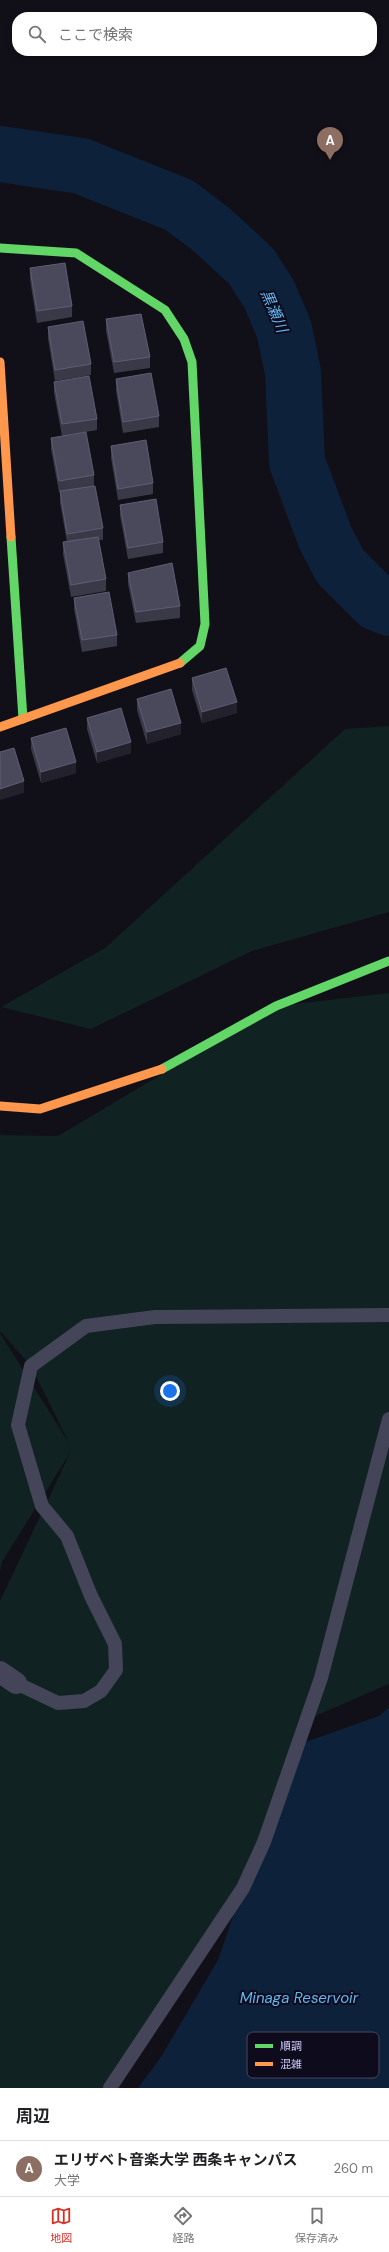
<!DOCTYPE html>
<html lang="ja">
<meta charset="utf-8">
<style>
body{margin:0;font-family:"DM Sans","Noto Sans JP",sans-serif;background:#f6f6f6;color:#202124}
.you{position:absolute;left:170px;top:1391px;width:14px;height:14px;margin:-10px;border:3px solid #fff;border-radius:50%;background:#1a73e8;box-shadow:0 0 0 6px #1a73e833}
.badge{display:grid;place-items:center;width:26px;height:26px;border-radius:50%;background:#d93025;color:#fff;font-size:13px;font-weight:700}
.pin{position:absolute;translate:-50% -33px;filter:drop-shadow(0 1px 2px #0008)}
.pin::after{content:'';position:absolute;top:21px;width:14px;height:12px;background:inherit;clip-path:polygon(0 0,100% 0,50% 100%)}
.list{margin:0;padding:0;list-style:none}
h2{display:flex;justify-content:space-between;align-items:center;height:52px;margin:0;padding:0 16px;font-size:17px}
h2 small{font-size:13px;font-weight:400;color:#757577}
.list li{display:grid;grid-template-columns:26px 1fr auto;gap:12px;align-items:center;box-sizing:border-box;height:56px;padding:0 16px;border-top:1px solid #e0e0e0}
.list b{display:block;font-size:15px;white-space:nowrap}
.list p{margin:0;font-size:13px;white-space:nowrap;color:#757577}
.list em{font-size:13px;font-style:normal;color:#757577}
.icon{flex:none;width:22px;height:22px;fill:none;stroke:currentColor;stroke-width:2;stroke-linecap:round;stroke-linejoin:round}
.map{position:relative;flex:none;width:389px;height:2088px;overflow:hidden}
.search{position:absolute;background:#fff;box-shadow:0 2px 6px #0003;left:12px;right:12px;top:12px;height:44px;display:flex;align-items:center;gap:10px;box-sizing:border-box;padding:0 14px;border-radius:16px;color:#757577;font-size:15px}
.sheet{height:108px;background:#fff}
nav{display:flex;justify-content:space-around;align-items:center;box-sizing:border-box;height:56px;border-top:1px solid #e0e0e0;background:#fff;font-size:11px;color:#757577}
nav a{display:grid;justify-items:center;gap:2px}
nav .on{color:#d93025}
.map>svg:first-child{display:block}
</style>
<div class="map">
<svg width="389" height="2088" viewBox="0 0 389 2088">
<rect width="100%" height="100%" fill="#111018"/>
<g fill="#102222">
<path d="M 389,726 L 389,912 L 252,951 L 91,1029 L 1,1007 L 105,948 L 345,729 Z"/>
<path d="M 389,993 L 389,1684 L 306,1720 L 264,1842 L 108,2088 L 0,2088 L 0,1601 L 70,1453 L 2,1562 L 0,1573 L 0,1333 L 69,1443 L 31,1366 L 0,1331 L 0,1135 L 58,1136 L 276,1006 Z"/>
</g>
<path fill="#0e213b" d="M 389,1707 L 389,2088 L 138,2088 L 161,2057 L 218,1960 L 269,1812 L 297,1745 L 379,1716 Z"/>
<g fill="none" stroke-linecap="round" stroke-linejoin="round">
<path stroke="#0e213b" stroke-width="56" d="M 0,154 L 81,166 L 179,205 L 212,230 L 251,266 L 269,294 L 284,329 L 293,372 L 297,462 L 325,537 L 340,566 L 377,603 L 389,608"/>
<g stroke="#454559" stroke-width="14">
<path d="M 16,1683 L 58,1703 L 84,1701 L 101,1691 L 116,1670 L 115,1644 L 91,1596 L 67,1536 L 42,1506 L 18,1425 L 31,1366 L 86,1326 L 155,1317 L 389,1315"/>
<path d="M 110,2088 L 243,1888 L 264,1842 L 321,1678 L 389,1419"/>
</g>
<path stroke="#454559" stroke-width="22" d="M 0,1672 L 16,1683"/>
<g stroke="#63d668" stroke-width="9">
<path d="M 0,248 L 76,253 L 165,310 L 184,339 L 192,362 L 205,624 L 200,646 L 180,663"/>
<path d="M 11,537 L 23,719"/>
<path d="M 162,1069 L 276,1006 L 389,961"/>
</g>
<g stroke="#ff974d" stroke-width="9">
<path d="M 0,362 L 11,537"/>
<path d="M 0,727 L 180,663"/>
<path d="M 0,1106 L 40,1109 L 162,1069"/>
</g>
</g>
<g fill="#3a3948">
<path d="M 30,268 L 72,306 L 72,317 L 37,323 L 30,280 Z"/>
<path d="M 106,319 L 150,357 L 150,368 L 114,373 L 106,331 Z"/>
<path d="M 48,327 L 91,364 L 91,375 L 55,381 L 48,339 Z"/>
<path d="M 116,379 L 159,416 L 159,427 L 123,433 L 116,391 Z"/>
<path d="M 54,382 L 97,419 L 97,430 L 62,436 L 54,393 Z"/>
<path d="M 51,438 L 94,475 L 94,486 L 103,528 L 103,540 L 99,540 L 106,579 L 106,591 L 71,597 L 63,554 L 63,542 L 67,542 L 60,503 L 60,492 L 59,492 L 51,449 Z"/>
<path d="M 111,446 L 153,483 L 153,494 L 118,500 L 111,458 Z"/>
<path d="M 120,505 L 163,542 L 163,553 L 128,559 L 120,516 Z"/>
<path d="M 128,573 L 180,606 L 180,618 L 136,623 L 128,584 Z"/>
<path d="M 74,598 L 117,635 L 117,646 L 82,652 L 74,609 Z"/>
<path d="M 192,678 L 237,713 L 202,723 L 192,690 Z"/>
<path d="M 137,699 L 181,734 L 147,744 L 137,710 Z"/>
<path d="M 87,718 L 131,753 L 97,763 L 87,729 Z"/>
<path d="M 31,738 L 76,773 L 41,783 L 31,749 Z"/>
</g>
<g fill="#23222c">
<path d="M 237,702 L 237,713 L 202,723 L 202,712 Z"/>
<path d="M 181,723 L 181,734 L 147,744 L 147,732 Z"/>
<path d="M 131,742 L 131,753 L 97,763 L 97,752 Z"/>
<path d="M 76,762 L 76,773 L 41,783 L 41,772 Z"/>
<path d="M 24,781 L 24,793 L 0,800 L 0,789 Z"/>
</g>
<g fill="#4a495b" stroke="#5f5d74">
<path d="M 65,263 L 72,306 L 37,311 L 30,268 Z"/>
<path d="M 141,314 L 150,357 L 114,362 L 106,319 Z"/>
<path d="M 83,321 L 91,364 L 55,370 L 48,327 Z"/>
<path d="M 151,373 L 159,416 L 123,422 L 116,379 Z"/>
<path d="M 89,376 L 97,419 L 62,424 L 54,382 Z"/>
<path d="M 86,432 L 94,475 L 59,481 L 51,438 Z"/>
<path d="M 146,440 L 153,483 L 118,489 L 111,446 Z"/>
<path d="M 95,486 L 103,528 L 67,534 L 60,491 Z"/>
<path d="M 156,499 L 163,542 L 128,548 L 120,505 Z"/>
<path d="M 98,537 L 106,579 L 71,585 L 63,542 Z"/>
<path d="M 172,563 L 180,606 L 136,612 L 128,573 Z"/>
<path d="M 109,592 L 117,635 L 82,640 L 74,598 Z"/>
<path d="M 226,668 L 237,702 L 202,712 L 192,678 Z"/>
<path d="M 171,689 L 181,723 L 147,732 L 137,699 Z"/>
<path d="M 121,708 L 131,742 L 97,752 L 87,718 Z"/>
<path d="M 66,728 L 76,762 L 41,772 L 31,738 Z"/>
<path d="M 14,748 L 24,781 L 0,789 L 0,752 Z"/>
</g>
<g text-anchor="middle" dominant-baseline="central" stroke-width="4" stroke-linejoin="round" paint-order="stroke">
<g font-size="15" font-style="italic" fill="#60b7f4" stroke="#0e0c1c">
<text transform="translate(274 311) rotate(67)">黒瀬川</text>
<text x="299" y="1998">Minaga Reservoir</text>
</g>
</g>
<rect x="247" y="2032" width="132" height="46" rx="6" fill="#0e0c1c" stroke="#48455f" stroke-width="1"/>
<rect x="255" y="2044" width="18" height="4" fill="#63d668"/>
<rect x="255" y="2062" width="18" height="4" fill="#ff974d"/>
<g font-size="11" fill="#cecbfb">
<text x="280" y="2050">順調</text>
<text x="280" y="2068">混雑</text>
</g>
</svg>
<div class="you"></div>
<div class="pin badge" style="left:330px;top:160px;background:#8d6e63">A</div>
<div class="search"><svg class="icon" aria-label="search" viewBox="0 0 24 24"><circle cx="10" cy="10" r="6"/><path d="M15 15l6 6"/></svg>ここで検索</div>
</div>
<section class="sheet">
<h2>周辺<small></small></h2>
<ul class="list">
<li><span class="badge" style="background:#8d6e63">A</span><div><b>エリザベト音楽大学 西条キャンパス</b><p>大学</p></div><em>260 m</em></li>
</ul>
</section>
<nav>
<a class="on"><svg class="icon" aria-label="map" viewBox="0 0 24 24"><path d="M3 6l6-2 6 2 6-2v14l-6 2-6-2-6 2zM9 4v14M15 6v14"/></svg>地図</a>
<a><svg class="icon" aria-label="directions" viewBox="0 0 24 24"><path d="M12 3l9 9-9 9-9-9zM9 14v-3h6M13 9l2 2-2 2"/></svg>経路</a>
<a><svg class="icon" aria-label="saved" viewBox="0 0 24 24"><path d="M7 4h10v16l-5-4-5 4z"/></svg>保存済み</a>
</nav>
